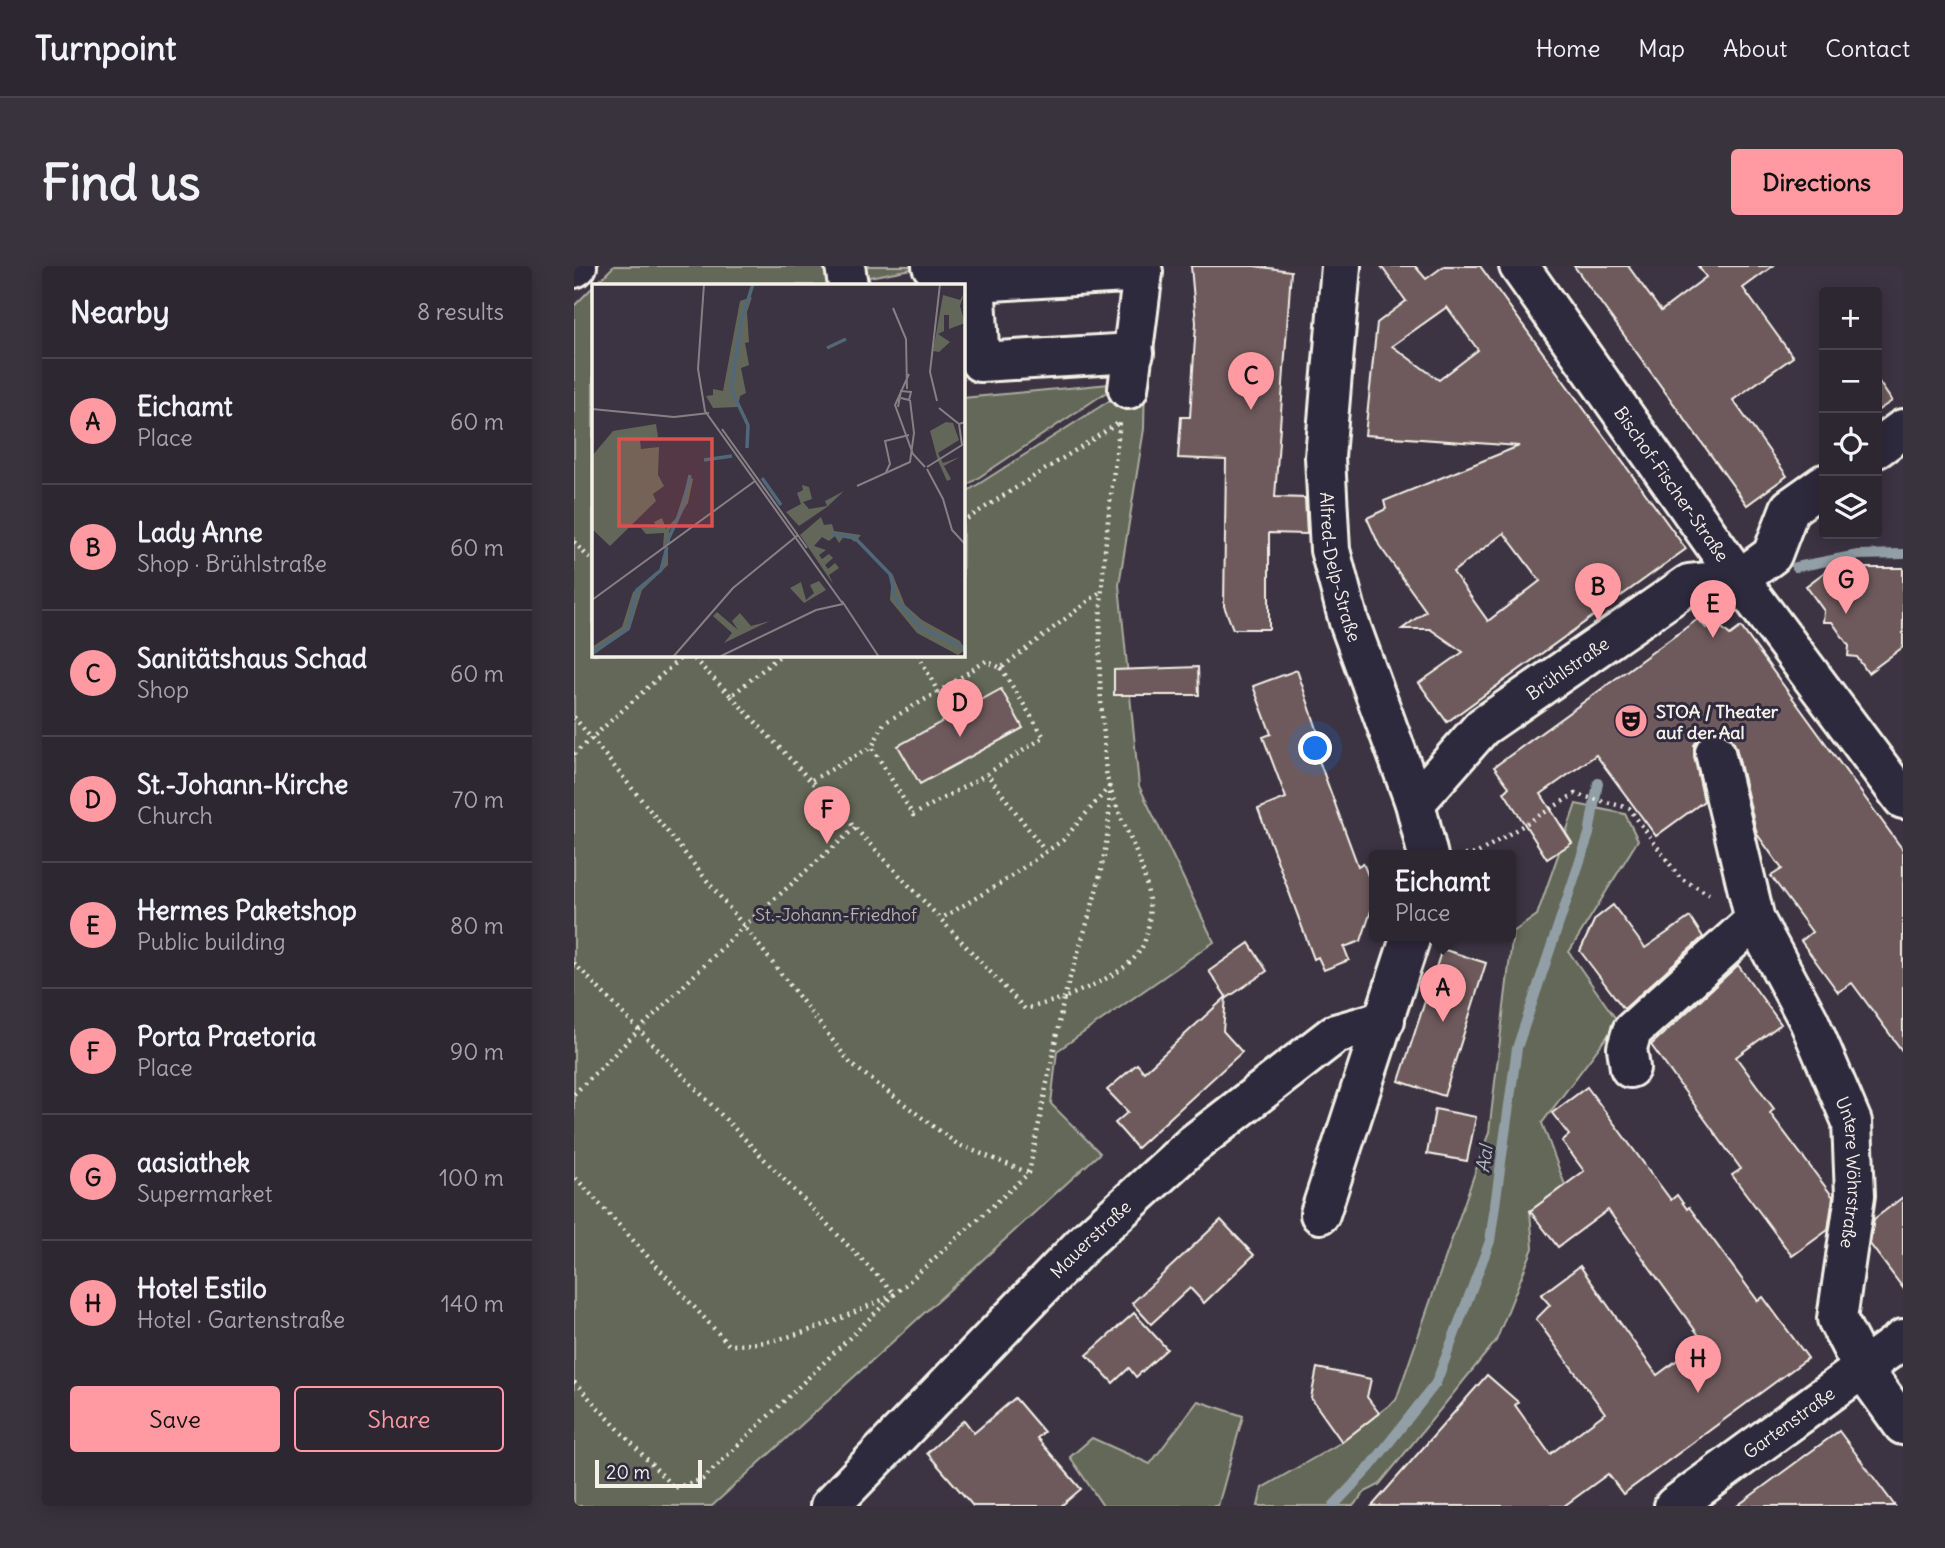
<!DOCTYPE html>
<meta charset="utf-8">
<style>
body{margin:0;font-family:Delius,sans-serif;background:#39333e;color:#f1f3f6}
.controls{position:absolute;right:21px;top:21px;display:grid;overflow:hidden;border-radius:7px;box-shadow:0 4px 18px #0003}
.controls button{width:63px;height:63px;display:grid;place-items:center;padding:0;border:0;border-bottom:2px solid #48444d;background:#2d2732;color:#f1f3f6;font:35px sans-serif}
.scale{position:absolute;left:21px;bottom:18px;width:107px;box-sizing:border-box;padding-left:7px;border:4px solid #f4f1e8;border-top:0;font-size:19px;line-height:24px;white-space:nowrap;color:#f4f1e8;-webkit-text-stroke:5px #2f2a3d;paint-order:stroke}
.you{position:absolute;left:742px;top:483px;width:24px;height:24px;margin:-18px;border:5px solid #fff;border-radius:50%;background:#1a73e8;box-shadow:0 0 0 10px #1a73e833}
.badge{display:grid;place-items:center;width:46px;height:46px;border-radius:50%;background:#ff9aa2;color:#111;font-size:23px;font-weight:700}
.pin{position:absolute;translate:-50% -58px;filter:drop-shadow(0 2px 4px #0008)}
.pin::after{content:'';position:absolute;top:37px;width:24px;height:21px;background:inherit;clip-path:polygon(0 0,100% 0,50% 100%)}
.popup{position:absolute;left:795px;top:584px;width:147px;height:91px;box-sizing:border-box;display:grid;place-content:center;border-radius:7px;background:#2d2732;filter:drop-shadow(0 2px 5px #0005);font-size:23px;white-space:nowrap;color:#a7a5ac}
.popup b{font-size:26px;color:#f1f3f6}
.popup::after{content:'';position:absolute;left:50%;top:100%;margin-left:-14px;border:14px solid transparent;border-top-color:#2d2732}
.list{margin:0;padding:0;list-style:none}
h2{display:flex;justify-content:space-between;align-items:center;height:91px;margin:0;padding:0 28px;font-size:30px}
h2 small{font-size:23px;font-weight:400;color:#a7a5ac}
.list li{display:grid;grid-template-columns:46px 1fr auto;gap:21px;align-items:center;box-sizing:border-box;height:126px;padding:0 28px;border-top:2px solid #48444d}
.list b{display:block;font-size:26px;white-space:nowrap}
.list p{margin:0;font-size:23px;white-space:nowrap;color:#a7a5ac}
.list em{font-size:23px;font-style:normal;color:#a7a5ac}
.actions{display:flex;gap:14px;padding:21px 28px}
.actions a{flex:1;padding:16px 0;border:2px solid #ff9aa2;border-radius:7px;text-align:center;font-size:24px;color:#ff9aa2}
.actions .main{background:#ff9aa2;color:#111}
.icon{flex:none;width:38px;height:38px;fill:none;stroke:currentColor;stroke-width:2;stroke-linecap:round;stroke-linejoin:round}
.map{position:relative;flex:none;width:1329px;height:1240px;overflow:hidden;border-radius:7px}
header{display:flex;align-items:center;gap:42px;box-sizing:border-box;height:98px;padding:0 35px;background:#2d2732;border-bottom:2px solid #48444d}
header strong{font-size:33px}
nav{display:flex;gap:38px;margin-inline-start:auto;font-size:24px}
.intro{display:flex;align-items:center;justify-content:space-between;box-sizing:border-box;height:168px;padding:0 42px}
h1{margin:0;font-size:49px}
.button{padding:18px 32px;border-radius:7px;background:#ff9aa2;color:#111;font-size:24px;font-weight:700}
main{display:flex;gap:42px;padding:0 42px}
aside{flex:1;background:#2d2732;border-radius:7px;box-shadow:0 4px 18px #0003}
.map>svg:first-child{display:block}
</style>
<header>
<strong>Turnpoint</strong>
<nav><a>Home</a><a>Map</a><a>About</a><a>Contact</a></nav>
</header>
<div class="intro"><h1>Find us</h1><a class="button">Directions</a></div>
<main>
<aside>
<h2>Nearby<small>8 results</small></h2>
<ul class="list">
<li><span class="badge">A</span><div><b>Eichamt</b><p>Place</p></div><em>60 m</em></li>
<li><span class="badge">B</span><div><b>Lady Anne</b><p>Shop · Brühlstraße</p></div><em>60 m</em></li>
<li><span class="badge">C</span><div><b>Sanitätshaus Schad</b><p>Shop</p></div><em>60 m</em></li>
<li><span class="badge">D</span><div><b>St.-Johann-Kirche</b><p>Church</p></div><em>70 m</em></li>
<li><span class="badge">E</span><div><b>Hermes Paketshop</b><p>Public building</p></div><em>80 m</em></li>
<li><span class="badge">F</span><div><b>Porta Praetoria</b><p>Place</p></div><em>90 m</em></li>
<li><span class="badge">G</span><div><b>aasiathek</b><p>Supermarket</p></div><em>100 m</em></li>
<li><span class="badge">H</span><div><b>Hotel Estilo</b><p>Hotel · Gartenstraße</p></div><em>140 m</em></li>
</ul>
<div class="actions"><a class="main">Save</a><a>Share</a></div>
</aside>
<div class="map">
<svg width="1329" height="1240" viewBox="0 0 1329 1240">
<rect width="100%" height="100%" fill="#3c3443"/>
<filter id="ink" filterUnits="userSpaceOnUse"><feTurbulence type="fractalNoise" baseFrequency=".0143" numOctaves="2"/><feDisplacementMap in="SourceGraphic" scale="14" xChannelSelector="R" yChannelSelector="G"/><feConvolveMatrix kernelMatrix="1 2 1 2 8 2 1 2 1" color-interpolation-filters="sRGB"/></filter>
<g filter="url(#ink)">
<g fill="#636759" stroke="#acaca0" stroke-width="2">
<path d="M 40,0 L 353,0 L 295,11 L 296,19 L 21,19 Z"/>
<path d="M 19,21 L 19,388 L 388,388 L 389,228 L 571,112 L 570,163 L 545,319 L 565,520 L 640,676 L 483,785 L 477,838 L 526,887 L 138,1240 L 0,1240 L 0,40 Z"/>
<path d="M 546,117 L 389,222 L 389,132 Z"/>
<path d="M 1002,538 L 1051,548 L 1064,574 L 995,686 L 1044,756 L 968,857 L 991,919 L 956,945 L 959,982 L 922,1075 L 805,1219 L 791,1226 L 779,1240 L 684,1240 L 688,1222 L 768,1176 L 822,1134 L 915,866 L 939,666 L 963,649 Z"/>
<path d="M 624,1135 L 669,1150 L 644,1240 L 529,1240 L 496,1191 L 518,1172 L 576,1198 Z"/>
</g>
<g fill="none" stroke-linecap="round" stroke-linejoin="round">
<g stroke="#929fa6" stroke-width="10">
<path d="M 1222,301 L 1284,289 L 1329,288"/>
<path d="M 759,1240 L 796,1201 L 862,1117 L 916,975 L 943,782 L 1015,568 L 1024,517"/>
</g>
</g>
<g fill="#6e5a5b" stroke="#f4f1e8" stroke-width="2" fill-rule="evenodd">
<path d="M 617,0 L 680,0 L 717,5 L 701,231 L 731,232 L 733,268 L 695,267 L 695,363 L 659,363 L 650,340 L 652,194 L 604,192 L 607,151 L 616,151 L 622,57 Z"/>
<path d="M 807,0 L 841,0 L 852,13 L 870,0 L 906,0 L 1112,283 L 873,456 L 845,417 L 889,386 L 856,363 L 828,363 L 852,345 L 805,279 L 793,252 L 812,243 L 810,235 L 945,180 L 791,169 L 803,57 L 832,35 ZM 873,41 L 904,84 L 865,114 L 818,80 ZM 930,267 L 966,315 L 914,355 L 879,306 Z"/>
<path d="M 1000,0 L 1054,0 L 1087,45 L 1132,11 L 1124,0 L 1199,0 L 1169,22 L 1219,91 L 1159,134 L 1213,210 L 1173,239 Z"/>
<path d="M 1303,113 L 1318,135 L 1303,145 Z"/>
<path d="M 1256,302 L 1329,302 L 1329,381 L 1294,407 L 1283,391 L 1274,390 L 1275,380 L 1258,356 L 1249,356 L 1250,345 L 1232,320 Z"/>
<path d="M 1124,353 L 1132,362 L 1141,356 L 1156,369 L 1167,361 L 1329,584 L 1329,786 L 1278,717 L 1264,726 L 1227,675 L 1238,666 L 1197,610 L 1208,603 L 1183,568 L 1162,481 L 1156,471 L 1147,465 L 1137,465 L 1126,471 L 1120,479 L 1120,490 L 1130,535 L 1082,570 L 1022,489 L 967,528 L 998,577 L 973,593 L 930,526 L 935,521 L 920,501 Z"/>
<path d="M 624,401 L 625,429 L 540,429 L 540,404 Z"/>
<path d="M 723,404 L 748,478 L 740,481 L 784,600 L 789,597 L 801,627 L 801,643 L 797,645 L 787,675 L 770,681 L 775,694 L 750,704 L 744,691 L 740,693 L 684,543 L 712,532 L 689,471 L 697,468 L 679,420 Z"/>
<path d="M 427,423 L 449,462 L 346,518 L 324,480 Z"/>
<path d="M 1039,639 L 1071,682 L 1116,651 L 1129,671 L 1050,743 L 1006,685 L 1021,653 Z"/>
<path d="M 675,677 L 693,705 L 653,732 L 635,705 Z"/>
<path d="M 868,683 L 912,697 L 870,830 L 825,815 Z"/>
<path d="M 1164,699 L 1207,758 L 1162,791 L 1200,843 L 1196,847 L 1259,931 L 1254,964 L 1218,990 L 1158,909 L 1167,903 L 1077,779 Z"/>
<path d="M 652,731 L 649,765 L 668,786 L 563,882 L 541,857 L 554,846 L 533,824 L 563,798 L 570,806 Z"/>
<path d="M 1013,821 L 1097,934 L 1103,929 L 1113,943 L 1115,941 L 1184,1035 L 1189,1031 L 1234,1092 L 1049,1228 L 1034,1208 L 990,1240 L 798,1240 L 913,1109 L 944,1136 L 941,1139 L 976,1188 L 1031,1147 L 962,1053 L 976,1039 L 967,1029 L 1006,1000 L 1083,1109 L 1129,1075 L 1034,944 L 984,981 L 956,945 L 1010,905 L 988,875 L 995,869 L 978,847 Z"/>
<path d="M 861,843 L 902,851 L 893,895 L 853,888 Z"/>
<path d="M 1329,931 L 1329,1022 L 1296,978 L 1300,953 Z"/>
<path d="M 647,954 L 680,989 L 630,1037 L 616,1022 L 577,1058 L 558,1037 Z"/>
<path d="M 560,1047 L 593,1083 L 562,1111 L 555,1102 L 539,1117 L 513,1089 Z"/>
<path d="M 743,1102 L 797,1113 L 793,1131 L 805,1147 L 768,1176 L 737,1132 Z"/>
<path d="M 441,1132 L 470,1166 L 463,1172 L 507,1223 L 487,1240 L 399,1240 L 353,1187 L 390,1154 L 400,1167 Z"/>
<path d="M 1265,1165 L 1321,1240 L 1163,1240 L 1209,1206 Z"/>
</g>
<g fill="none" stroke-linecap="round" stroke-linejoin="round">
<defs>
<g id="minor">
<path d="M 271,0 L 274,19"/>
<path d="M 358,0 L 401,16 L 569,6 L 554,123"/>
<path id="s1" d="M 767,0 L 751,191 L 756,284 L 775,356 L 841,537 L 854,590"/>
<path id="s2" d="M 945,0 L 1165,313 L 1329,533"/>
<path d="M 0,2 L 3,0"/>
<path d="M 401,16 L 406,96 L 560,87"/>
<path d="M 1303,182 L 1329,163"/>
<path d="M 1141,486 L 1181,654"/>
<path id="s3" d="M 841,537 L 908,461 L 1115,318 L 1165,313 L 1198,289 L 1216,242 L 1250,218"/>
<path id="s4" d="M 1056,802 L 1053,782 L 1058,765 L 1181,654 L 1235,755 L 1278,856 L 1281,929 L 1263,1053 L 1289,1103 L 1329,1159"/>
<path d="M 746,948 L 837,670"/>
<path id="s5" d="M 256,1240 L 509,978 L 618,879 L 761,768 L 811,754"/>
<path id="s6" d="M 1100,1240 L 1329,1073"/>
</g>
</defs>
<use href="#minor" stroke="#f4f1e8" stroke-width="44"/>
<g stroke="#f4f1e8" stroke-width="4.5" stroke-dasharray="2 5" stroke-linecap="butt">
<path d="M 0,276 L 19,296"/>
<path d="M 115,388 L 157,430 L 208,388"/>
<path d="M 344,388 L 364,426 L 412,395 L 427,402 L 525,327"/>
<path d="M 427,402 L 470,471 L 413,508 L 471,585"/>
<path d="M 364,426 L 310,457 L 298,481 L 339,549 L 413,508"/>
<path d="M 157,430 L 451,743 L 490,732 C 510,662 539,593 535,521 L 489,574 L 427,617 L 368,652"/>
<path d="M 0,451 L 170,660 L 277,798 L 383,878 L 455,907"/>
<path d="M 0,488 L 111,388"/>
<path d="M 238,514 L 298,481"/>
<path d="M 891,589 L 902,588 L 1001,528 L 1055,542 L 1106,612 L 1135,628"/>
<path d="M 0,697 L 321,1028 C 267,1052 215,1079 155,1079 L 0,910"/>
<path d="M 0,828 L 170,660 L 282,561"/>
<path d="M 0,1116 L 100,1222 L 129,1213 L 321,1028 L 455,907 L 490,732 C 516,720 562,704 571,674 C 588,620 552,572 536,522 C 530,506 531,486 530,469 C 518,364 533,261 546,156 L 388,256"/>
</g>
<use href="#minor" stroke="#2f2a3d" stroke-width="38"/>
</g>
</g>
<defs>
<symbol id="theatre-disc" viewBox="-11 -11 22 22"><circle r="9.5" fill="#ff9aa2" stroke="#2f2a3d"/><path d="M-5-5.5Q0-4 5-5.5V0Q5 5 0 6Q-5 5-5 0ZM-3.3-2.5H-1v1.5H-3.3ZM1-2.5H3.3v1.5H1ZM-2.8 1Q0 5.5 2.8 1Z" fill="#111"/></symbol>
</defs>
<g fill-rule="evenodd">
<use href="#theatre-disc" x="1038" y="436" width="38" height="38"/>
</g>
<g text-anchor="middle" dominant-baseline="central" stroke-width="6" stroke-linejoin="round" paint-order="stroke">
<g font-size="18" fill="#f4f1e8" stroke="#2f2a3d">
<text stroke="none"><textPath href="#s2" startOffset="266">Bischof-Fischer-Straße</textPath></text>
<text stroke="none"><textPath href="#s1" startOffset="303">Alfred-Delp-Straße</textPath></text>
<text stroke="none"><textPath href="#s3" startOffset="205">Brühlstraße</textPath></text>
<text stroke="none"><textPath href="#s4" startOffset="478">Untere Wöhrstraße</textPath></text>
<text stroke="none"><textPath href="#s5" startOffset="373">Mauerstraße</textPath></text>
<text stroke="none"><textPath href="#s6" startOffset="142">Gartenstraße</textPath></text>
</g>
<g font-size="18" font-weight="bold" fill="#f4f1e8" stroke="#2f2a3d" text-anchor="start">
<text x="1082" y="445">STOA / Theater<tspan x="1082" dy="21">auf der Aal</tspan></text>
</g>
<g font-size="18" fill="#b3b3a8" stroke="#2f2a3d">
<text x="262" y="648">St.-Johann-Friedhof</text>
</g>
<g font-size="19" font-style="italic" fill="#b2babc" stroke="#2f2a3d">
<text transform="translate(910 893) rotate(-82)">Aal</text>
</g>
</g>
<g transform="translate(18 18)">
<rect width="373" height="373" fill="#3c3443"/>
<path d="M 373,8 L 368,22 L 373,39 L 357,45 L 357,31 L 352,31 L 352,47 L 346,50 L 358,58 L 347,68 L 341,67 L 351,11 L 368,16 ZM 160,13 L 155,28 L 157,58 L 153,59 L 157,81 L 149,84 L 154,109 L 148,112 L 146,123 L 121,124 L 114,112 L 121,111 L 121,105 L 131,107 L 148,17 ZM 354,138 L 361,139 L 367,156 L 346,169 L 351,179 L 368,173 L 352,182 L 359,195 L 355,197 L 346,177 L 338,147 ZM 64,140 L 66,153 L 48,156 L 49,165 L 67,163 L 66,191 L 72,202 L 61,210 L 64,217 L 18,262 L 0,245 L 0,172 L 21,147 ZM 97,193 L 101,195 L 96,219 L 77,247 L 78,258 L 71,263 L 72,249 L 54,250 L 49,244 L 65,244 L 62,238 L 70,234 L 74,245 L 84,234 ZM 210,201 L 217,203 L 220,215 L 211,218 L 217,225 L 235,222 L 233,217 L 252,207 L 235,223 L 207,242 L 194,228 L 209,220 L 205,209 L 211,206 ZM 229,233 L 232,241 L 240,240 L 242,247 L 269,251 L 263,258 L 253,251 L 247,259 L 243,252 L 237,257 L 230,253 L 222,262 L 234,266 L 227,271 L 230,275 L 237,270 L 241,274 L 233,281 L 236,285 L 243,279 L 247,284 L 237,291 L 241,300 L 208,251 ZM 76,265 L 76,281 L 50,306 L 38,345 L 0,372 L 0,363 L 30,343 L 41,308 L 69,285 ZM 300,289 L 313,321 L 330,336 L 368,357 L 373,366 L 366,371 L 325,349 L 298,316 ZM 227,297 L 234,306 L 212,319 L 198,304 L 209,298 L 214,316 L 222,309 L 218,301 ZM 125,328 L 146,346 L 140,337 L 148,329 L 159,342 L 178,337 L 132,359 L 140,349 L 121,332 Z" fill="#636759"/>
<path fill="none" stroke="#50687a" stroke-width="3.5" d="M 235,64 L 254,55M 155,164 L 156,141 L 139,105 L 149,38 L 161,0M 112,176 L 140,172M 170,194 L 189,221M 239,250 L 263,254 L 298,290 L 304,316 L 329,344 L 373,364M 75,258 L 91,223 L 98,191M 0,369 L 36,345 L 45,306 L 69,286 L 75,263"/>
<path fill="none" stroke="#868085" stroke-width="2" d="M 112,0 L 106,85 L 113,127 L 251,320M 301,24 L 314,55 L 315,105M 317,90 L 303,121 L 321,170 L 333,183M 345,117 L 338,88 L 348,0M 306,123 L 309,107 L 319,108 L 317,116 L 309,114M 347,124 L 367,140M 0,125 L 82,133M 82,133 L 117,129M 130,145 L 215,264M 335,183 L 370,161 L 367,140 L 373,138M 335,185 L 351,215 L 360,246 L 373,260M 294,188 L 298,180 L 293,157 L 317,151M 265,202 L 318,178 L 322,149 L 318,116M 0,316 L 163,197M 250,317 L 287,373M 81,373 L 141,304 L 206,251M 127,373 L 224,326 L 251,320"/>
<path fill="#dc504e" fill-opacity="0.15" stroke="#dc504e" stroke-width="3.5" d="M 27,155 L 120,155 L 120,242 L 27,242 Z"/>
<rect width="373" height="373" fill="none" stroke="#f4f1e8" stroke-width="3.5"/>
</g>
</svg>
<div class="controls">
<button>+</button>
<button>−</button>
<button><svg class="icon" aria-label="locate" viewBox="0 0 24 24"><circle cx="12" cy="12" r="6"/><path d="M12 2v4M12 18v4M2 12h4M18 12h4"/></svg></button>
<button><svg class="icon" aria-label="layers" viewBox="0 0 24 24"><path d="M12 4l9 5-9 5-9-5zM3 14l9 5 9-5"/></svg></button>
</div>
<div class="scale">20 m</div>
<div class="you"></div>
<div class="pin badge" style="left:869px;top:756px">A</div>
<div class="popup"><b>Eichamt</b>Place</div>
<div class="pin badge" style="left:1024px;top:355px">B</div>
<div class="pin badge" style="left:677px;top:144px">C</div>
<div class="pin badge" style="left:386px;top:471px">D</div>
<div class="pin badge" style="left:1139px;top:372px">E</div>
<div class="pin badge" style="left:253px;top:578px">F</div>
<div class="pin badge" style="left:1272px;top:348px">G</div>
<div class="pin badge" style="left:1124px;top:1127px">H</div>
</div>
</main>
